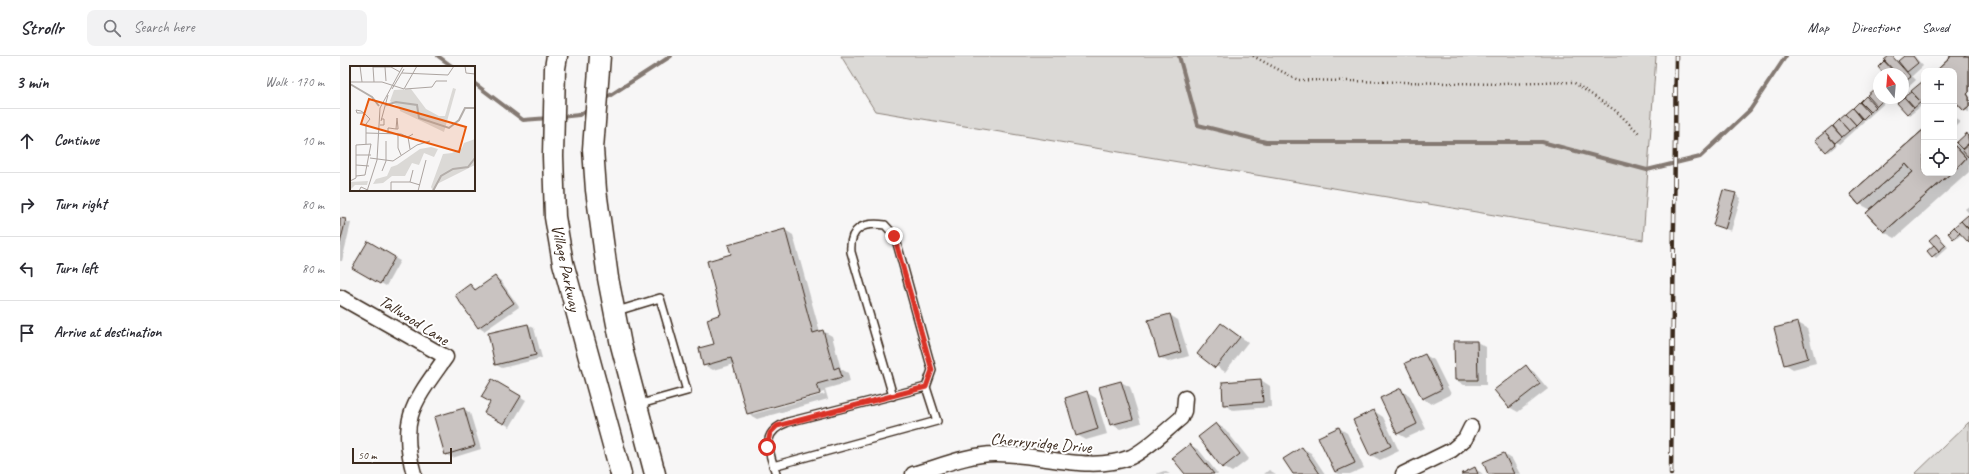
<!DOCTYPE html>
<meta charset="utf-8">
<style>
body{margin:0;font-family:Caveat,sans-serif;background:#f2f2f3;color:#2b2b33}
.controls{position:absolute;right:12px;top:12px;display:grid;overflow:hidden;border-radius:8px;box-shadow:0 4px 16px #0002}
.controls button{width:36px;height:36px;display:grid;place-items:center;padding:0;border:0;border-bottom:1px solid #e1e1e2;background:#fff;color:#2b2b33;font:20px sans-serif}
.compass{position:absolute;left:1533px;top:12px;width:36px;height:36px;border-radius:50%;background:#fff;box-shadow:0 4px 16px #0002;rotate:344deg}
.scale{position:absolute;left:12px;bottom:10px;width:100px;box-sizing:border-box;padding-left:4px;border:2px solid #3b2a1e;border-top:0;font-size:11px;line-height:14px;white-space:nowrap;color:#3b2a1e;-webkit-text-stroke:3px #fff;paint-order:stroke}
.stop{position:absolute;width:12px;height:12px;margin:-9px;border:3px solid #d93025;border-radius:50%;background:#fff}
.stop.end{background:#d93025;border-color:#fff;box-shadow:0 1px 4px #0008}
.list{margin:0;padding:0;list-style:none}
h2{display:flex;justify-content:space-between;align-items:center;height:52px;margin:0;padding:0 16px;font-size:17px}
h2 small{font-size:13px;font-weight:400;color:#7c7c81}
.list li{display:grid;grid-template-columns:26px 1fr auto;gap:12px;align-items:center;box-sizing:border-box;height:64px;padding:0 16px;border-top:1px solid #e1e1e2}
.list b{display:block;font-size:15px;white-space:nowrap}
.list em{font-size:13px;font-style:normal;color:#7c7c81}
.icon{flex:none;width:22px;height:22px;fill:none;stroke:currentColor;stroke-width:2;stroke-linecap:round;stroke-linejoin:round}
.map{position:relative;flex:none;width:1629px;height:418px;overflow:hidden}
header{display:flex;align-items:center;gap:24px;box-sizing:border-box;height:56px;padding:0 20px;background:#fff;border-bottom:1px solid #e1e1e2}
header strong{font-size:19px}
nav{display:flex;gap:22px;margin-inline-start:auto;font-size:14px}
.search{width:280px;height:36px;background:#f2f2f3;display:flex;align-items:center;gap:10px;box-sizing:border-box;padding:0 14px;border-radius:8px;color:#7c7c81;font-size:15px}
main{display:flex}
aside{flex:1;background:#fff}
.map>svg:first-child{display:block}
</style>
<header>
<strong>Strollr</strong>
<div class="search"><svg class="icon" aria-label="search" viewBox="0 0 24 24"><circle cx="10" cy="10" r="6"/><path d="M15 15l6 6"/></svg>Search here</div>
<nav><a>Map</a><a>Directions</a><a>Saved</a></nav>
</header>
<main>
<aside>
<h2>3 min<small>Walk · 170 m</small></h2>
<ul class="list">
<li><svg class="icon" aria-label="ahead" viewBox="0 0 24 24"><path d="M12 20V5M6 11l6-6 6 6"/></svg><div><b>Continue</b></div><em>10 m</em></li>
<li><svg class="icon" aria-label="right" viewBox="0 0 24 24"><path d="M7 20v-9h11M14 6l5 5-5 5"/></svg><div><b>Turn right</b></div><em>80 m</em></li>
<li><svg class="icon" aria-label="left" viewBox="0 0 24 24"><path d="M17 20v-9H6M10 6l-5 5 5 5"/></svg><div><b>Turn left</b></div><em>80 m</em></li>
<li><svg class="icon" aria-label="arrive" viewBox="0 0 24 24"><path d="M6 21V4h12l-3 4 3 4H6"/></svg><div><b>Arrive at destination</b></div></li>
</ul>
</aside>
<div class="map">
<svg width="1629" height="418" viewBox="0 0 1629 418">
<rect width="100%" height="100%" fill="#f7f6f6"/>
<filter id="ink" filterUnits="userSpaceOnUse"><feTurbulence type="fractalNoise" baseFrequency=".025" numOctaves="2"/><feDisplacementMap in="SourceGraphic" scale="8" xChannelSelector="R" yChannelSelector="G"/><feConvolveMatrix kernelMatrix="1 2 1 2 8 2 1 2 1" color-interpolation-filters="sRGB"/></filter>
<g filter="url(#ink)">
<g fill="#dbd9d6" stroke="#8b827a">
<path d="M 501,0 L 1316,0 L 1303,184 L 535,55 Z"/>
<path d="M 1629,366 L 1629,418 L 1575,418 Z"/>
</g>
<g fill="#0003" fill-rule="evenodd">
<path d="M 1551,0 L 1559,6 L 1565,0 L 1574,0 L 1583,10 L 1572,20 L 1576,24 L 1564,35 L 1563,18 L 1545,18 L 1539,11 Z"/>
<path d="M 1611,0 L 1629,0 L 1629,57 L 1614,43 L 1614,15 L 1597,15 L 1611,3 Z"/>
<path d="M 1583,26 L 1584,48 L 1570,59 L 1559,47 L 1571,37 L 1576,40 Z"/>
<path d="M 1539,30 L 1539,42 L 1550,42 L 1499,88 L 1493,84 L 1497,89 L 1489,96 L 1486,95 L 1477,84 Z"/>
<path d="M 1614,59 L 1620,66 L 1614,72 Z"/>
<path d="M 1583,75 L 1584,117 L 1614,117 L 1614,88 L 1622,92 L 1618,87 L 1628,78 L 1629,79 L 1629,116 L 1555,182 L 1544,176 L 1531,154 L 1520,148 Z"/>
<path d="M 1395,138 L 1401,142 L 1391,175 L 1374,169 Z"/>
<path d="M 1629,150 L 1629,157 L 1625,153 Z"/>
<path d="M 1628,160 L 1629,185 L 1622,178 L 1616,183 L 1609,177 Z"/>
<path d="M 0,163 L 11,167 L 2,205 L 0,205 Z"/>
<path d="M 445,174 L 453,179 L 480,276 L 483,275 L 492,280 L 501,313 L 508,317 L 510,326 L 485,333 L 488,343 L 417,363 L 408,358 L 394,308 L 373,314 L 364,309 L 375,289 L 383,259 L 392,199 ZM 484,336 L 485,338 L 413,358 L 413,356 Z"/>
<path d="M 1596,179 L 1608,191 L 1596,202 L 1589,195 L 1595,189 Z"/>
<path d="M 28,187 L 60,205 L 46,230 L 14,212 Z"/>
<path d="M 155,221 L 161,225 L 179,251 L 144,275 L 138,271 L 130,229 L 137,234 Z"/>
<path d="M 830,259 L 838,264 L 849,300 L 828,306 L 820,301 Z"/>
<path d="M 1458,267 L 1467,272 L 1476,307 L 1453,313 L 1445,308 Z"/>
<path d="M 882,268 L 908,286 L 885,316 L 859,298 Z"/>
<path d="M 188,269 L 194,272 L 202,302 L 162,312 L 156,309 L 149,278 Z"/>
<path d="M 1137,286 L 1146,291 L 1146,329 L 1124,329 L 1116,324 Z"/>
<path d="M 1085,299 L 1094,304 L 1111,338 L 1091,348 L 1082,342 Z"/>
<path d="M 1186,311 L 1194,316 L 1208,333 L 1178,356 L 1169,351 Z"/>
<path d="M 152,324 L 186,344 L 170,371 L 145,356 L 151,346 Z"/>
<path d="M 921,324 L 930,330 L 931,351 L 893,354 L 884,349 Z"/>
<path d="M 781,326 L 790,331 L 801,367 L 780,373 L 771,368 L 761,332 Z"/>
<path d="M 1060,334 L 1069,339 L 1086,373 L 1066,382 L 1057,377 Z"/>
<path d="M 747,337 L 756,342 L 767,378 L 746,384 L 737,379 Z"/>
<path d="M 124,353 L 130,357 L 141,393 L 112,402 L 106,398 Z"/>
<path d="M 1034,355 L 1043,361 L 1059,395 L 1040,404 L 1031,399 Z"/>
<path d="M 876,368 L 885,373 L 909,403 L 892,416 L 883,411 L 859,381 Z"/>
<path d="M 999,372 L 1007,377 L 1024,412 L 1010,418 L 999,418 L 995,416 Z"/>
<path d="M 850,389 L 859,394 L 878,418 L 846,418 Z"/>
<path d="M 962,392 L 971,397 L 985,418 L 954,418 Z"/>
<path d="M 1164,398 L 1172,403 L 1180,418 L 1149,418 Z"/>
<path d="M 1134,412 L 1143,418 L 1123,418 Z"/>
<path d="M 929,414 L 936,418 L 924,418 Z"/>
<path d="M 824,415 L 830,418 L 816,418 Z"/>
</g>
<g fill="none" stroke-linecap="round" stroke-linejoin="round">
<g stroke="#847972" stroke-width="4">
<path d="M 98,0 L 113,11"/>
<path d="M 839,0 L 858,69 L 926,86 L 1202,86 L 1307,114 L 1360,101 L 1410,54 L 1446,0"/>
<path d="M 134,27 L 183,64 L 209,62"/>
<path d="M 263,44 L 331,0"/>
<path d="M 220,61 L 239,59 L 249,53"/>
</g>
</g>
<g fill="#c9c3c1" stroke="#3b2a1e">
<path d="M 1549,0 L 1552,0 L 1571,21 L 1564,26 L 1563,18 L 1557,18 L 1544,4 Z"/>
<path d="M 1564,0 L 1573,0 L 1578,7 L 1567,16 L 1558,5 Z"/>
<path d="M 1610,0 L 1629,0 L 1629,36 L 1627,38 L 1629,41 L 1629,51 L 1624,55 L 1614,44 L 1614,15 L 1596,15 L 1610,2 Z"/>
<path d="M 1610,0 L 1629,0 L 1629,36 L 1627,38 L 1629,41 L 1629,51 L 1624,55 L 1614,44 L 1614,15 L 1596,15 L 1610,2 Z"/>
<path d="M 1610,0 L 1629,0 L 1629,36 L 1627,38 L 1629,41 L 1629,51 L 1624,55 L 1614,44 L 1614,15 L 1596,15 L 1610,2 Z"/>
<path d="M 1544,5 L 1556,18 L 1544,18 L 1538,11 Z"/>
<path d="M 1583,25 L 1584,45 L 1582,47 L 1571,35 Z"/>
<path d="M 1533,34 L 1539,42 L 1543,44 L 1537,50 L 1527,39 Z"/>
<path d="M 1571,36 L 1581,46 L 1574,52 L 1564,41 Z"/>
<path d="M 1526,40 L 1536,51 L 1530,56 L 1520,46 Z"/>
<path d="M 1564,41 L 1574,52 L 1567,58 L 1557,47 Z"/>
<path d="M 1519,46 L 1529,57 L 1523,63 L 1513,52 Z"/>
<path d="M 1513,52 L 1522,63 L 1516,69 L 1506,58 Z"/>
<path d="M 1506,58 L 1516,69 L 1509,75 L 1499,64 Z"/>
<path d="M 1499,64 L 1509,75 L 1502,81 L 1493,70 Z"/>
<path d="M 1492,70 L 1502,81 L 1495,87 L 1485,76 Z"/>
<path d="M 1583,74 L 1584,117 L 1611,117 L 1544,176 L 1526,157 L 1573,116 L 1566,108 L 1519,149 L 1510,138 Z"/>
<path d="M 1583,74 L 1584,117 L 1611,117 L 1544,176 L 1526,157 L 1573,116 L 1566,108 L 1519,149 L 1510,138 Z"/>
<path d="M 1583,74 L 1584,117 L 1611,117 L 1544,176 L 1526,157 L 1573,116 L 1566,108 L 1519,149 L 1510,138 Z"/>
<path d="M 1485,76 L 1495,88 L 1486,96 L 1475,84 Z"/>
<path d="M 1627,77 L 1629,87 L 1622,93 L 1616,87 Z"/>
<path d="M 1629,88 L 1629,99 L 1628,101 L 1622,94 Z"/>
<path d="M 1614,89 L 1626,102 L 1614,115 Z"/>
<path d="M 1614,89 L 1626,102 L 1614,115 Z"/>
<path d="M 1614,89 L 1626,102 L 1614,115 Z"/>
<path d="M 1383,134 L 1396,137 L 1385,173 L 1373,169 Z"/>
<path d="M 1628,159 L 1629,160 L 1629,173 L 1621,165 Z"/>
<path d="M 0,162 L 6,163 L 0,187 Z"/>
<path d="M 1621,165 L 1629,174 L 1629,187 L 1614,171 Z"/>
<path d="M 1614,171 L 1620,177 L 1613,183 L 1608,177 Z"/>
<path d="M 445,173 L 473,277 L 483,274 L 494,313 L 499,311 L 502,321 L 477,328 L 480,338 L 407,358 L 391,302 L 363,310 L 359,292 L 374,288 L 367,263 L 381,258 L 367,205 L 391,198 L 388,189 Z"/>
<path d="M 1596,178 L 1606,189 L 1599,195 L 1589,184 Z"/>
<path d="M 28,185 L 55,201 L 40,228 L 12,212 Z"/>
<path d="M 1594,189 L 1599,195 L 1592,201 L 1587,195 Z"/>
<path d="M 155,220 L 174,247 L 138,272 L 115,239 L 130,228 L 135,234 Z"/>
<path d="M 830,258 L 841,296 L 819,302 L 808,264 Z"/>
<path d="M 1458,266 L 1468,302 L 1444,309 L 1434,272 Z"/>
<path d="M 881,267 L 900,281 L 875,312 L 857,298 Z"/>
<path d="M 188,268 L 196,299 L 155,309 L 148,277 Z"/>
<path d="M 1114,285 L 1137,285 L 1138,324 L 1115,324 Z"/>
<path d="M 1085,298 L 1102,333 L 1082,343 L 1065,307 Z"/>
<path d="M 1186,309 L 1200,328 L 1169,352 L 1154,334 Z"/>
<path d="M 152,323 L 181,340 L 164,368 L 144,357 L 150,346 L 141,341 Z"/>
<path d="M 921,323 L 923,346 L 883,349 L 882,326 Z"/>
<path d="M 781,325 L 793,363 L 770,369 L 759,331 Z"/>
<path d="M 1061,332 L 1077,368 L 1057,378 L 1040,342 Z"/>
<path d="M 747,335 L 758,373 L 736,380 L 725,342 Z"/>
<path d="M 124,352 L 135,390 L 105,399 L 94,361 Z"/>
<path d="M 1034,354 L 1051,390 L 1030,400 L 1013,364 Z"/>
<path d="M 876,367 L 900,398 L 882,412 L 858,381 Z"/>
<path d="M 999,371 L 1015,407 L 995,416 L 978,381 Z"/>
<path d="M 850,388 L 874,418 L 845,418 L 832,402 Z"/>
<path d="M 962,391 L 980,418 L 953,418 L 943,403 Z"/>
<path d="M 1164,397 L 1174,418 L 1148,418 L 1143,406 Z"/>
<path d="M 1135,411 L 1138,418 L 1121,418 Z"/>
</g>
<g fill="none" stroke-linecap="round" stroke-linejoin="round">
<defs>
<g id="service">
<path d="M 277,255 L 320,242 L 347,335 L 297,349"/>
<path d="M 433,410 L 597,365 L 586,331"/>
<path d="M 436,418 C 429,394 419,377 448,366 L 586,331 L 592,314 L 555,180 L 545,169 C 523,166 509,172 511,196 L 553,340"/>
</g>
<g id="minor">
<path d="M 0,241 L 106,301 C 75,345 58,362 74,418"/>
<path d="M 573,418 C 598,411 629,398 655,398 C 699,397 749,418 791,401 C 809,392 825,375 841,362 L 844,355 L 845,342"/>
<path d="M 1063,418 L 1112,394 L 1125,383 L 1131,371"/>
</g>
<g id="secondary">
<path d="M 217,0 L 215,12 L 213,100 L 215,161 L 223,207 L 281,418"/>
<path d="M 260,0 L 253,93 L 256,134 L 268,222 L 281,289 L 315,418"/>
</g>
</defs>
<use href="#service" stroke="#3b2a1e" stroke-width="10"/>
<use href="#minor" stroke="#3b2a1e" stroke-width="17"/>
<use href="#secondary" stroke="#3b2a1e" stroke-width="23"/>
<path stroke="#3b2a1e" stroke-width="2.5" stroke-dasharray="1 3" stroke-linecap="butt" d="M 913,0 L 958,24 L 1161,28 L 1233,26 L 1276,55 L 1299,77"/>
<use href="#service" stroke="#fff" stroke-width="7"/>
<use href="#minor" stroke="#fff" stroke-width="14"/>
<use href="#secondary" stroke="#fff" stroke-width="20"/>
<defs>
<path id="rail" d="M 1331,418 L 1336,0"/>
</defs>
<use href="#rail" stroke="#3b2a1e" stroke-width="4.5"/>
<use href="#rail" stroke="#fff" stroke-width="3" stroke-dasharray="9" stroke-linecap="butt"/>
</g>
</g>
<g fill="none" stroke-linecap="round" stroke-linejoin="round" filter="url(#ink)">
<path stroke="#d93025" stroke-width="5" d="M 427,391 L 430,377 L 437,370 L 586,331 L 592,314 L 554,180"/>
</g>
<g text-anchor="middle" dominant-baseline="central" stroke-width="4" stroke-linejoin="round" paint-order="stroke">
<g font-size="17" fill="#3b2a1e" stroke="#fff">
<text transform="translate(226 212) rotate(78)">Village Parkway</text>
<text transform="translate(74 264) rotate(32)">Tallwood Lane</text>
<text transform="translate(701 387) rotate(5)">Cherryridge Drive</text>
</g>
</g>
<g transform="translate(10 10)">
<rect width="125" height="125" fill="#f7f6f6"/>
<path d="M 103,22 L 106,23 L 94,66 L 50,45 L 49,41 L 40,35 L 44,24 L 61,23 L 76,43 L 89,50 L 95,50 ZM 125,73 L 125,99 L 87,118 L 83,125 L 81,121 L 93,88 L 102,87 L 112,82 L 114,77 ZM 81,81 L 88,83 L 84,91 L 74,87 L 69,99 L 62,97 L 55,110 L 42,110 L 33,117 L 23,118 L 26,113 L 37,110 L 41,101 L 47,99 L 70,83 ZM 18,115 L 17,119 L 5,119 L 0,124 L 0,116 Z" fill="#dbd9d6"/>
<path fill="none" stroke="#b4aeaa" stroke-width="2" d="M 0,18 L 22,31 L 29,40M 36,39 L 46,36 L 67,39 L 69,52 L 99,62 L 109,54 L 115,42 L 125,42M 83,125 L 91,110 L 103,103 L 118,101 L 125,92"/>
<path fill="none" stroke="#aca4a0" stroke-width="1" d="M 10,0 L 12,16M 115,0 L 116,7 L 125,8M 23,1 L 41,1 L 50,6M 23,1 L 24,16M 35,1 L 36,15M 52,7 L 98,9 L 104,0M 0,16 L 32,16 L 54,23 L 67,0M 42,23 L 54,3M 55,23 L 82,21 L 86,15 L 97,15M 14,47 L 7,47 L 6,44 L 11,45 L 14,47 L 20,53 L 16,58 L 16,78M 31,55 L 38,29M 30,59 L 34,59 L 34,53 L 31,53M 16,67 L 51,68 L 58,71 L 63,68M 38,68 L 38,62 L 39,62 L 46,63 L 48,63 L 48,62 L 47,52 L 46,63M 48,68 L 48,82 L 51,89M 58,71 L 60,83M 6,89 L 21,89M 20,92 L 43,95 L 67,79 L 80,75M 6,99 L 19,100M 32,105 L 36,95 L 36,75M 0,115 L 6,112 L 6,79 L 21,78 L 15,109 L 6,110M 60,116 L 63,104M 9,125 L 11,121 L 20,125M 17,125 L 27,94 L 30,42 L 53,0M 41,125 L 41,116 L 60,116 L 70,119M 68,125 L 76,94"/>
<path fill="#e8590c" fill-opacity="0.15" stroke="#e8590c" stroke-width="2" d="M 19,33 L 116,61 L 109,86 L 11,58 Z"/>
<rect width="125" height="125" fill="none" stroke="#3b2a1e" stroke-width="2"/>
</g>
</svg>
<div class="controls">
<button>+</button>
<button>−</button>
<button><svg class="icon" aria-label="locate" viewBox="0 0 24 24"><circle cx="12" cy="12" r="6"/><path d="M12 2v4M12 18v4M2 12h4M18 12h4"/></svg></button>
</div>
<svg class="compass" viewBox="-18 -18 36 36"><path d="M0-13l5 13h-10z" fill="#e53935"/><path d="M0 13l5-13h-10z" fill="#7c7c81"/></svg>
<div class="scale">50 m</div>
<div class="stop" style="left:427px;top:391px"></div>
<div class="stop end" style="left:554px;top:180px"></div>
</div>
</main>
